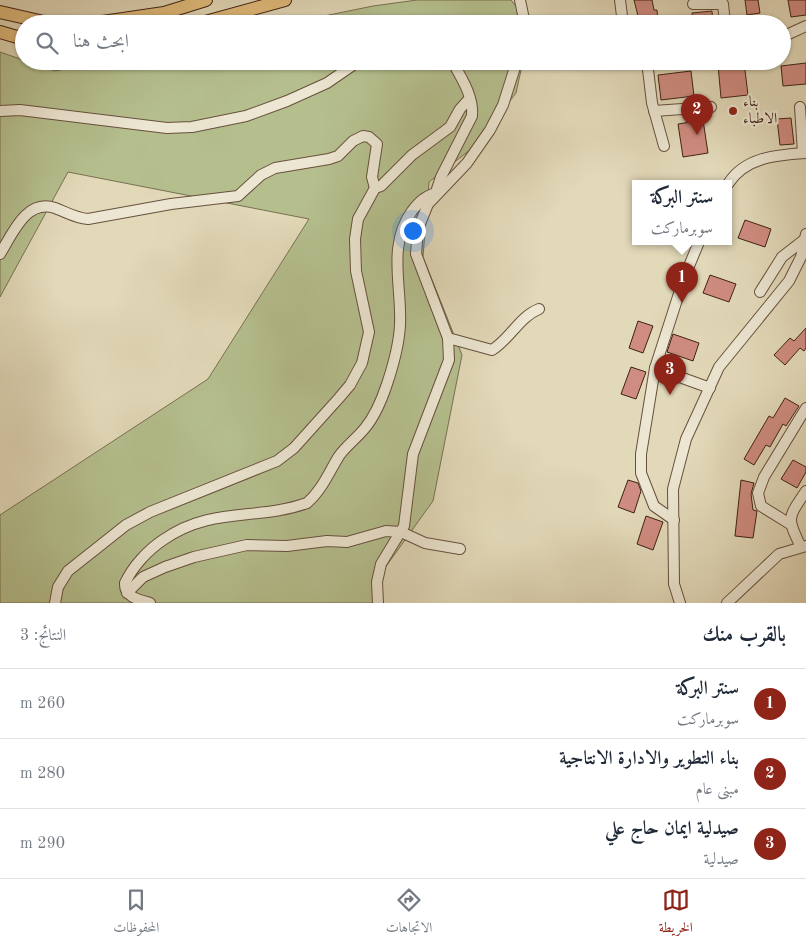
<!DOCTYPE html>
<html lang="ar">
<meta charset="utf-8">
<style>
body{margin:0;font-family:"Old Standard TT",Amiri,serif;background:#f2f2f3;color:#1f2937;direction:rtl}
.you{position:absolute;left:412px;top:230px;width:18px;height:18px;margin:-12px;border:4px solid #fff;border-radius:50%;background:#1a73e8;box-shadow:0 0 0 8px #1a73e833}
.badge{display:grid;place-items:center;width:32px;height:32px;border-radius:50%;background:#8f2418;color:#fff;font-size:16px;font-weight:700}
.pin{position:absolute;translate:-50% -41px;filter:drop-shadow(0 1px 2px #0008)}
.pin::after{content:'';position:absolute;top:26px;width:18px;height:15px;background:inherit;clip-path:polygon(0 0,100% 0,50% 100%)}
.popup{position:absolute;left:632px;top:180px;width:100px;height:65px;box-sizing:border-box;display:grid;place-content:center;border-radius:0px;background:#fff;filter:drop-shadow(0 1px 4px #0005);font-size:16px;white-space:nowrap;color:#747a83}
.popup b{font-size:19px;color:#1f2937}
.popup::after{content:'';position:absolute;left:50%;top:100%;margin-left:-10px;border:10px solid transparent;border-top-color:#fff}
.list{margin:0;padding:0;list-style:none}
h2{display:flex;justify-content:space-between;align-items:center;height:65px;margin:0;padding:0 20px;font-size:21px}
h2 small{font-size:16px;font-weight:400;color:#747a83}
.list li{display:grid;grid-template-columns:32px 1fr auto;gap:15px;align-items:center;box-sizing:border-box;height:70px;padding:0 20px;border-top:1px solid #e0e1e3}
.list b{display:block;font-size:19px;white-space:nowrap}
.list p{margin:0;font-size:16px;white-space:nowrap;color:#747a83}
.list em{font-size:16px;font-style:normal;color:#747a83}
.icon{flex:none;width:28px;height:28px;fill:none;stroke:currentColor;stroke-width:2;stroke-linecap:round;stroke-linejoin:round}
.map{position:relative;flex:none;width:806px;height:603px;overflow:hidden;direction:ltr}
.search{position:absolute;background:#fff;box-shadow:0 1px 4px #0004;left:15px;right:15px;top:15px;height:55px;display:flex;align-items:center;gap:12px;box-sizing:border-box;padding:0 18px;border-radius:28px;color:#747a83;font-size:19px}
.sheet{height:275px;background:#fff}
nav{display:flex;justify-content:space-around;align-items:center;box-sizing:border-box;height:70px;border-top:1px solid #e0e1e3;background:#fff;font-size:14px;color:#747a83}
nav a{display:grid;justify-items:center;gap:2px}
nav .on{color:#8f2418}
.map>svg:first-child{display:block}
</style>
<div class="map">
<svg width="806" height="603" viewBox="0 0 806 603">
<rect width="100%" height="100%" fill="#e2d9b9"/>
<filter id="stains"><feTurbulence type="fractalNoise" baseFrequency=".004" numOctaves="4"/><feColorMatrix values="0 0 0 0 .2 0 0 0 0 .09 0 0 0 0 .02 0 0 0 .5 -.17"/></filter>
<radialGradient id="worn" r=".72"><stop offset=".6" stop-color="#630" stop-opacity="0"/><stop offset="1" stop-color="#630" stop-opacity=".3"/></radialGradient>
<g fill="#b5bf8e" stroke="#7a7052">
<path d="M 417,0 L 511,0 L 530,24 L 285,24 L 373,6 Z"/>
<path d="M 0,52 L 55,71 L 101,61 L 523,61 L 516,93 L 475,146 L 429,182 L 423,257 L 462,355 L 433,501 L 374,583 L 376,603 L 0,603 L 0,515 L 208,379 L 309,219 L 68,172 L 0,297 Z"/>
</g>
<g fill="#cf8c80" stroke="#402215">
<path d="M 634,0 L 652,0 L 654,10 L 657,10 L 658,24 L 640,24 Z"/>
<path d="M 745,0 L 758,0 L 760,13 L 747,15 Z"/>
<path d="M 788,0 L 806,0 L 806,15 L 791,17 Z"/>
<path d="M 712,11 L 713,24 L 693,24 L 692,13 Z"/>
<path d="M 744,62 L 748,95 L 721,98 L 718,65 Z"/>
<path d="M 806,63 L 806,84 L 783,86 L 781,66 Z"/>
<path d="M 691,71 L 694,96 L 661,100 L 658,75 Z"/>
<path d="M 791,118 L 794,144 L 780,145 L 777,119 Z"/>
<path d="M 703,120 L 708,153 L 683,157 L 678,124 Z"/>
<path d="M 745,220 L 771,229 L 765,247 L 738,238 Z"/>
<path d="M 710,275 L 736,284 L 729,302 L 703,293 Z"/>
<path d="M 638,321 L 653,326 L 643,353 L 629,348 Z"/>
<path d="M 806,328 L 806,348 L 804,351 L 800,348 L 785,365 L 774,355 L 790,338 L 794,341 Z"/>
<path d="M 673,334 L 699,343 L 693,361 L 667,352 Z"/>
<path d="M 631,367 L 646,372 L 636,399 L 621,394 Z"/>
<path d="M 785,398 L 799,406 L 786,426 L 783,424 L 770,447 L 766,445 L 754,465 L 744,459 L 769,416 L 773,418 Z"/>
<path d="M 793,460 L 806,467 L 806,472 L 797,488 L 781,479 Z"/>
<path d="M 628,480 L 638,483 L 641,491 L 634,513 L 618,507 Z"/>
<path d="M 741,480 L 754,483 L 751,494 L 753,510 L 757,511 L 753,538 L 735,536 Z"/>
<path d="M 646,516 L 663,522 L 653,550 L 637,544 Z"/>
</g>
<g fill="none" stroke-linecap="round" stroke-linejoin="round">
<defs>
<g id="minor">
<path d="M 520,0 L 525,24"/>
<path d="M 620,0 L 623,24"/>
<path d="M 693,4 L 723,4 L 725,24"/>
<path d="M 782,37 L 806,26"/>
<path d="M 647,61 L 652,103 L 664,146"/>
<path d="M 800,107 L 803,153"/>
<path d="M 0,111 L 20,110 L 167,128 L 192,127 L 246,116 L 287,101 L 327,83 L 359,61"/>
<path d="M 654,111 L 711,107"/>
<path d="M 728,184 C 745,157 776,155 806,153"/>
<path d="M 436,192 L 441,177 L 472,116 C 474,97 461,77 452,61"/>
<path d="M 0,254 C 12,235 26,198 55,208 C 66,212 75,218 88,219 L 171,204 L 238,196 L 261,175 L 275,168 L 329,159 L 338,156 L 353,141 L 363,136 L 369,137 L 377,144 L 372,177 L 375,188"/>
<path d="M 760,292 L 782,257 L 804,240"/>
<path d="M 448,338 L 492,350 C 511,338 519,317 539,309"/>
<path d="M 655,368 L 710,388"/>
<path d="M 674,520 L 654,506 L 641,473 L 641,454 L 655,368 L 684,278 L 699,242"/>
<path d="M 790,524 L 761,506 L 758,493 L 764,477 L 806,408"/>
<path d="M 801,547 C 786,517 788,518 806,491"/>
<path d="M 127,593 L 143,577 L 165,567 L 194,557 L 247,545 L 287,546 L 327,541 L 347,542 L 386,531 L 401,532 L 425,543 L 460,549"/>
<path d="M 55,603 L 58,587 L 68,571 L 126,525 L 150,512 L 277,461 L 294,448 L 339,398 L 350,385 L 362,363 L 369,332 L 356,271 L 355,239 L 358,219 L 375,188 L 381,186 L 412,155 L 450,127 L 460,109 L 469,99"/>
<path d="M 150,603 C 139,600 124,597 125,583 C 133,566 148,550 163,540 C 212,506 257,521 307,503 C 322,490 329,472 339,456 C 346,446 357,438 365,428 C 375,416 382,399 387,384 C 393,366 399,345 400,325 C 402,285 387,246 412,211 C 419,202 425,196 436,193"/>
<path d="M 378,603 L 377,582 L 381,564 L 404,526 L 413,454 L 449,360 L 448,338 L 416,254 L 418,229 L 428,204 L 467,163 L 490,130 L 503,105 L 517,61"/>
<path d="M 680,603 L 674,584 L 673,489 L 686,439 L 719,367 L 789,281 L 801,257 L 806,234"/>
<path d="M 727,603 L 779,554 L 806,546"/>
</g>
<g id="major">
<path d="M 0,12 L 44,22 L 77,24"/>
<path d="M 89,24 L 164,13 L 206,0"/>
<path d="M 198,24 L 285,0"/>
<path d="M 0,32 L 24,39"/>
</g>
</defs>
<use href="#minor" stroke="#68503e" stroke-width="12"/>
<use href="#major" stroke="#402215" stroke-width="14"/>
<use href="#minor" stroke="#ece6d2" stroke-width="10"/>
<use href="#major" stroke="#e1bc7c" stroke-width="12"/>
</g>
<circle fill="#8f2418" stroke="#ece6d2" stroke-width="2" cx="733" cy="111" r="5"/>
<g text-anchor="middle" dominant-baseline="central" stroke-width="4.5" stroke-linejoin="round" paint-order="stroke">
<g font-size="15" fill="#402215" stroke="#ece6d2" text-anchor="start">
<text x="743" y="102">بناء<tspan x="743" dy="17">الاطباء</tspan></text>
</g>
</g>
<rect width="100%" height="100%" filter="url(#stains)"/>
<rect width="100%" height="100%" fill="url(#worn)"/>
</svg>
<div class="you"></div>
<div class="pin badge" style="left:682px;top:303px">1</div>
<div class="popup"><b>سنتر البركة</b>سوبرماركت</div>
<div class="pin badge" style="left:697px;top:135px">2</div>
<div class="pin badge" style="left:670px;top:395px">3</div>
<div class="search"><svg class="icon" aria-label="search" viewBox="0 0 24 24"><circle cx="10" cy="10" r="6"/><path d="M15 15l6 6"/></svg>ابحث هنا</div>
</div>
<section class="sheet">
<h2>بالقرب منك<small>النتائج: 3</small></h2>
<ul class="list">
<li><span class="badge">1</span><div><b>سنتر البركة</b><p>سوبرماركت</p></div><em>260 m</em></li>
<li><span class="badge">2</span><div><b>بناء التطوير والادارة الانتاجية</b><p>مبنى عام</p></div><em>280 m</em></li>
<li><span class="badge">3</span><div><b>صيدلية ايمان حاج علي</b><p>صيدلية</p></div><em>290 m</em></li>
</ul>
</section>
<nav>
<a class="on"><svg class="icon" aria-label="map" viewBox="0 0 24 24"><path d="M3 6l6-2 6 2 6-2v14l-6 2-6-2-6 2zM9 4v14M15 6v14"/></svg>الخريطة</a>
<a><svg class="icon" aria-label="directions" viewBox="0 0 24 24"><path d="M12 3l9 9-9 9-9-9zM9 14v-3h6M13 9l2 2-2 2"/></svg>الاتجاهات</a>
<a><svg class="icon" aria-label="saved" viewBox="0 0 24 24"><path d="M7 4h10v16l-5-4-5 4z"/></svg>المحفوظات</a>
</nav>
